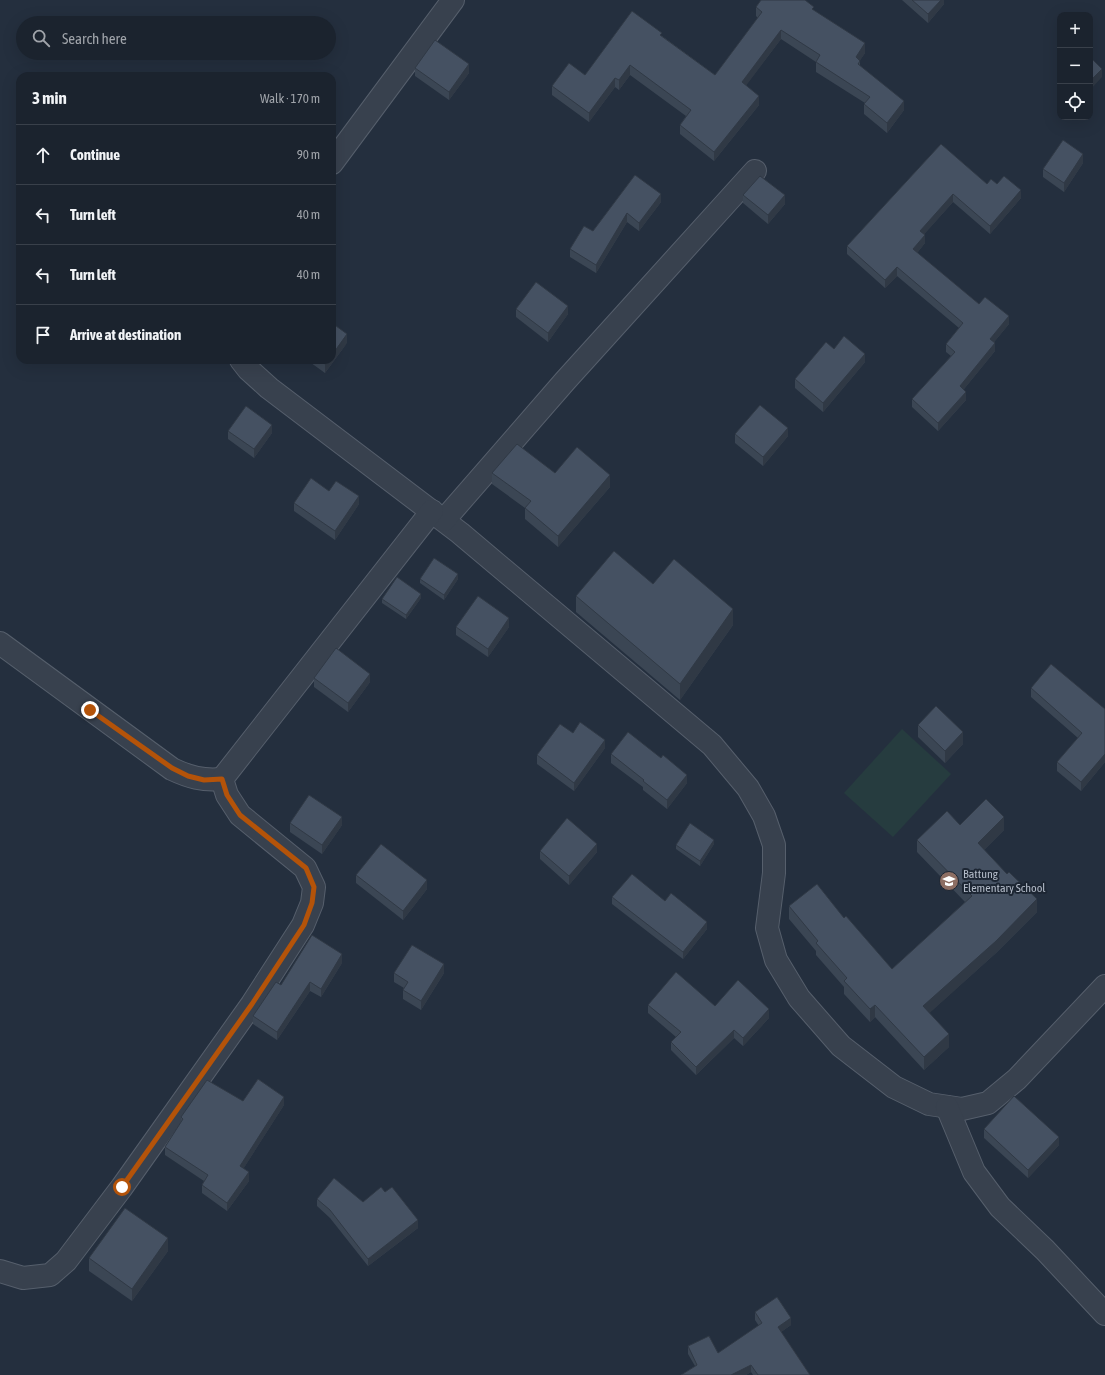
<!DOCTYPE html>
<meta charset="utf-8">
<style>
body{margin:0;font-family:"Asap Condensed",sans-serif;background:#242b36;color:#f1f3f6}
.controls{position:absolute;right:12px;top:12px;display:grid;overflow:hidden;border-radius:8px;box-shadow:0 4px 16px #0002}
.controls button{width:36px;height:36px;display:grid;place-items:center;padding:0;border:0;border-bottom:1px solid #39404a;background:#1b232e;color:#f1f3f6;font:20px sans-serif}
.stop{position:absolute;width:12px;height:12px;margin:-9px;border:3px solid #b45309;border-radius:50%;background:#fff}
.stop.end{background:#b45309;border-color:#fff;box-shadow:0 1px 4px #0008}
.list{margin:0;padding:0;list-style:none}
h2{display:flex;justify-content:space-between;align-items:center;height:52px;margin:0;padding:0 16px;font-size:17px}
h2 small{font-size:13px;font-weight:400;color:#a0a4aa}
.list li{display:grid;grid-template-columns:26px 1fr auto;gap:12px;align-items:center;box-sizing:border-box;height:60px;padding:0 16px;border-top:1px solid #39404a}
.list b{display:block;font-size:15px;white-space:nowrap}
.list em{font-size:13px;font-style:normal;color:#a0a4aa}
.icon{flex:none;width:22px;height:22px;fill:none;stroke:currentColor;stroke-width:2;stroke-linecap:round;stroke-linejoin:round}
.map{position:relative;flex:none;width:1105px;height:1375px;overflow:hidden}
.search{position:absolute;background:#1b232e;box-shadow:0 4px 16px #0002;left:16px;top:16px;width:320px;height:44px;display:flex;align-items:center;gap:10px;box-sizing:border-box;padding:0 14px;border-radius:22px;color:#a0a4aa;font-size:15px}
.panel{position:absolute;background:#1b232e;box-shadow:0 4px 16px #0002;left:16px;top:72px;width:320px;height:292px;border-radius:12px}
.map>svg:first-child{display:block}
</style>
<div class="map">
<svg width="1105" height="1375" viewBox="0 0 1105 1375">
<rect width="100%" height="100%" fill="#242f3e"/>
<path fill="#263c3f" d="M 902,729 L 951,774 L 893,837 L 844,793 Z"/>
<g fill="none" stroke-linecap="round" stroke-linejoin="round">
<defs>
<g id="street">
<path d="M 332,163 L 453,0"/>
<path d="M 241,360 L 248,369 L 269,388 L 460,533 L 712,745 L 748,788 L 764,816 L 774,845 L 774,873 L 767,928 L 776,960 L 799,998 L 841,1046 L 894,1087 L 929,1104 L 962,1109 L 988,1103 L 1017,1079 L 1105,986"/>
<path d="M 444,520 L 565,381 L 755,171"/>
<path d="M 0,643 L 172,769 C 189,777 203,781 222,779"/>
<path d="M 947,1107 L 974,1172 L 1000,1207 L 1045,1250 L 1105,1314"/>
<path d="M 0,1271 L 23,1278 L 50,1275 L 66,1261 L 122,1187 L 252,1004 L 303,925 L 312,903 L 314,887 L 305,868 L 240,815 L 227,795 L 222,779 L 432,511"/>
</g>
</defs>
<use href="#street" stroke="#565f6c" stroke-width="24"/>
<use href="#street" stroke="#38414e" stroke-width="22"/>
</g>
<g fill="#3b4654">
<path d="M 902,0 L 944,0 L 944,4 L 928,23 Z"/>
<path d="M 756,7 L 814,10 L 865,53 L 860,60 L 860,66 L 904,110 L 887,133 L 864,114 L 864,104 L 865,103 L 816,72 L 816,62 L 781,39 L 746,85 L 759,105 L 714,161 L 680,134 L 680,125 L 686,116 L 630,75 L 619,90 L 615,87 L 589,122 L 552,95 L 552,86 L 585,75 L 662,36 L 715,75 L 758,18 L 756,16 Z"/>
<path d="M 415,68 L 469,73 L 449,100 L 415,76 Z"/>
<path d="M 941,144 L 987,184 L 997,184 L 1021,198 L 990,234 L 953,202 L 924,234 L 925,243 L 917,253 L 979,304 L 1009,324 L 994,342 L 995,351 L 964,389 L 966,400 L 938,431 L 912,407 L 912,399 L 951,356 L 946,352 L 946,344 L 959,328 L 897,276 L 885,288 L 847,254 L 847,246 Z"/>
<path d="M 1083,163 L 1064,192 L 1043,177 L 1043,169 Z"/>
<path d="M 635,175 L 661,202 L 639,231 L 627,222 L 596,273 L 570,257 L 570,249 L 593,231 Z"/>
<path d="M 743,195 L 785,204 L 768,224 L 743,203 Z"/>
<path d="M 516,309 L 568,314 L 548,342 L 516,317 Z"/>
<path d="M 347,343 L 325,373 L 307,360 L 332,360 Z"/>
<path d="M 834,349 L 865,362 L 823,412 L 795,388 L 795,379 Z"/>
<path d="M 228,431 L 272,433 L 254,458 L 228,439 Z"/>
<path d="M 735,434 L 788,436 L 763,466 L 735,443 Z"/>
<path d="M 492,473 L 555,473 L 610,487 L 558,547 L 525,519 L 525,508 L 492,484 Z"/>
<path d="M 329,491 L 359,504 L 335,540 L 294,511 L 294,503 Z"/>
<path d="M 420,579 L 458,579 L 444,600 L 420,583 Z"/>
<path d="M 653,584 L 733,625 L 680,700 L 576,612 L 576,596 Z"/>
<path d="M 421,598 L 406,619 L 382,603 L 382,599 Z"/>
<path d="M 456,627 L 509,627 L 488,657 L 456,635 Z"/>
<path d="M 314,678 L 370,682 L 348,712 L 314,687 Z"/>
<path d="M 1031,688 L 1105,709 L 1105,762 L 1081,791 L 1057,771 L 1057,762 L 1078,738 L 1031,697 Z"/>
<path d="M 918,725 L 963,744 L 945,763 L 918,737 Z"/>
<path d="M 573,733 L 605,748 L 574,791 L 537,764 L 537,755 Z"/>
<path d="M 611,754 L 661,758 L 687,783 L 667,809 L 643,790 L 643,787 L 611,763 Z"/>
<path d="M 290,823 L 342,825 L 322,854 L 290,832 Z"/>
<path d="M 960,825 L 1004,830 L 984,850 L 1037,912 L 996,953 L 929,1013 L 949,1047 L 924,1070 L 875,1017 L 870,1022 L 844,994 L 844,987 L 816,955 L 816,951 L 789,919 L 789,906 L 844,918 L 892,969 L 965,902 L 917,852 L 917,840 Z"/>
<path d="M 714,844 L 700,866 L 676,849 L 676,845 Z"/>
<path d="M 540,851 L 597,852 L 569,885 L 540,859 Z"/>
<path d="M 356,875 L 427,889 L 403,920 L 356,883 Z"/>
<path d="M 612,897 L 665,901 L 707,929 L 683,959 L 612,904 Z"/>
<path d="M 342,963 L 321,997 L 310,991 L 277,1040 L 253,1024 L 253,1016 L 281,985 Z"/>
<path d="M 394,973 L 444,973 L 421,1010 L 403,999 L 403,990 L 404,988 L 394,982 Z"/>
<path d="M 648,1005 L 715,1006 L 769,1018 L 743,1046 L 734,1038 L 696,1075 L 671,1050 L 671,1042 L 676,1037 L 648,1013 Z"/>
<path d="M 243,1101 L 284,1105 L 243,1169 L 249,1181 L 227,1211 L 202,1193 L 202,1185 L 204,1181 L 165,1155 L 165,1147 L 181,1122 L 181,1117 Z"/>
<path d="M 984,1129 L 1059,1145 L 1028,1178 L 984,1138 Z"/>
<path d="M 385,1192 L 418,1228 L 368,1266 L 330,1218 L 317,1206 L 317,1199 L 363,1202 Z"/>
<path d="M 168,1251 L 132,1301 L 89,1271 L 89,1258 Z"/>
<path d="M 755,1312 L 791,1325 L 781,1332 L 810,1375 L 753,1375 L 751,1372 L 746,1375 L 681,1375 L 695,1366 L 688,1354 L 688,1346 L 718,1353 L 759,1326 L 755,1320 Z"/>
</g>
<g fill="#303945">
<path d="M 941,0 L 944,0 L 944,4 L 928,23 L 928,14 Z"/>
<path d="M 781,30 L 781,39 L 742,91 L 742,82 Z"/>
<path d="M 865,43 L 865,53 L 856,67 L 856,57 Z"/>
<path d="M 469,64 L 469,73 L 449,100 L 449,92 Z"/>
<path d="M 630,65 L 630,75 L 619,90 L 619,80 Z"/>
<path d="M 1102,69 L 1102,77 L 1090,90 L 1090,81 Z"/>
<path d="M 615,78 L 615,87 L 589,122 L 589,113 Z"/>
<path d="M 759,96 L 759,105 L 714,161 L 714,152 Z"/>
<path d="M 904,101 L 904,110 L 887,133 L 887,123 Z"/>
<path d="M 1083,154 L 1083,163 L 1064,192 L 1064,183 Z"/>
<path d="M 1021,190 L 1021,198 L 990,234 L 990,226 Z"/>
<path d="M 661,194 L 661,202 L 639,231 L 639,223 Z"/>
<path d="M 953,194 L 953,202 L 920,239 L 920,231 Z"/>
<path d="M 785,195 L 785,204 L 768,224 L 768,215 Z"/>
<path d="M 627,213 L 627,222 L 596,273 L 596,265 Z"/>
<path d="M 925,235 L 925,243 L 913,258 L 913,249 Z"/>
<path d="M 897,267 L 897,276 L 885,288 L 885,280 Z"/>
<path d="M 568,306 L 568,314 L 548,342 L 548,333 Z"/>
<path d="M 1009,316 L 1009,324 L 990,347 L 990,339 Z"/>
<path d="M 347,334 L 347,343 L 325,373 L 325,364 L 328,360 L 332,360 L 332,355 Z"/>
<path d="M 995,343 L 995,351 L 960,394 L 960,386 Z"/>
<path d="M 865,354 L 865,362 L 823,412 L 823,403 Z"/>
<path d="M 966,392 L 966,400 L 938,431 L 938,423 Z"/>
<path d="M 272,425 L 272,433 L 254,458 L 254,449 Z"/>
<path d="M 788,428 L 788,436 L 763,466 L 763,457 Z"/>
<path d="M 610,475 L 610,487 L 558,547 L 558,536 Z"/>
<path d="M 359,496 L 359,504 L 335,540 L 335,531 Z"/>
<path d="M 458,574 L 458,579 L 444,600 L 444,595 Z"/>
<path d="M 421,594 L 421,598 L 406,619 L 406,615 Z"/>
<path d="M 733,609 L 733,625 L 680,700 L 680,684 Z"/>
<path d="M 509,618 L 509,627 L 488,657 L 488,649 Z"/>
<path d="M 370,674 L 370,682 L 348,712 L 348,703 Z"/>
<path d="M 963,732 L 963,744 L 945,763 L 945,751 Z"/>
<path d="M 605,740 L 605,748 L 574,791 L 574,783 Z"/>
<path d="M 1105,754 L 1105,762 L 1081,791 L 1081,782 Z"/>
<path d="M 687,775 L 687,783 L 667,809 L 667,800 Z"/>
<path d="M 342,817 L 342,825 L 322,854 L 322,845 Z"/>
<path d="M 1004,817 L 1004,830 L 978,856 L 978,843 Z"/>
<path d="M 714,840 L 714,844 L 700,866 L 700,861 Z"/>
<path d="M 597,844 L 597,852 L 569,885 L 569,876 Z"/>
<path d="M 427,880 L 427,889 L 403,920 L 403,911 Z"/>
<path d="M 1037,899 L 1037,912 L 996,953 L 923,1019 L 923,1006 Z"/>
<path d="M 707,922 L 707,929 L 683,959 L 683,952 Z"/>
<path d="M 342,954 L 342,963 L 321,997 L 321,989 Z"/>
<path d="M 444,964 L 444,973 L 421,1010 L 421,1001 Z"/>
<path d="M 310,982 L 310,991 L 277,1040 L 277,1032 Z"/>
<path d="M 875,1005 L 875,1017 L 870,1022 L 870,1009 Z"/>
<path d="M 769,1009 L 769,1018 L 743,1046 L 743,1038 Z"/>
<path d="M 734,1030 L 734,1038 L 696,1075 L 696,1067 Z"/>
<path d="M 949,1034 L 949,1047 L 924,1070 L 924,1057 Z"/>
<path d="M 284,1097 L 284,1105 L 240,1174 L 240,1166 Z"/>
<path d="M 1059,1137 L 1059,1145 L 1028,1178 L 1028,1170 Z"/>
<path d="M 249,1172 L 249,1181 L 227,1211 L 227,1203 Z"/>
<path d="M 418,1220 L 418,1228 L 368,1266 L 368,1259 Z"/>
<path d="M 168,1238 L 168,1251 L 132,1301 L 132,1289 Z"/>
<path d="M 791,1318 L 791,1325 L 778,1334 L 778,1327 Z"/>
<path d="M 751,1365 L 751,1372 L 746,1375 L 731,1375 Z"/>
</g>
<g fill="#455162" stroke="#303945">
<path d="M 761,0 L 805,0 L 814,7 L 812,9 L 865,43 L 856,57 L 860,61 L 858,64 L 904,101 L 887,123 L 864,104 L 870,97 L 816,62 L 820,55 L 781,30 L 742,82 L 759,96 L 714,152 L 680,125 L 691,110 L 630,65 L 619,80 L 615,78 L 589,113 L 552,86 L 569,63 L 585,75 L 632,11 L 662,33 L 660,35 L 715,75 L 762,12 L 756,7 Z"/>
<path d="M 912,0 L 941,0 L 928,14 Z"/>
<path d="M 435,40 L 469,64 L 449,92 L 415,68 Z"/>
<path d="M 1090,57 L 1102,69 L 1090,81 Z"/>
<path d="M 1063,140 L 1083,154 L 1064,183 L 1043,169 Z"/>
<path d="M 941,144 L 987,184 L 991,179 L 997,184 L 1004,176 L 1021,190 L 990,226 L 953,194 L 920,231 L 925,235 L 913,249 L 979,304 L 985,297 L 1009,316 L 990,339 L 995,343 L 960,386 L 966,392 L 938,423 L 912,399 L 955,352 L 946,344 L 963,323 L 897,267 L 885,280 L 847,246 Z"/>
<path d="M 635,175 L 661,194 L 639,223 L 627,213 L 596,265 L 570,249 L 584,226 L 593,231 Z"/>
<path d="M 760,176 L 785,195 L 768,215 L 743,195 Z"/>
<path d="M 536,282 L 568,306 L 548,333 L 516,309 Z"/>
<path d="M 332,323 L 347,334 L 332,355 Z"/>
<path d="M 844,336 L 865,354 L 823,403 L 795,379 L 826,342 L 834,349 Z"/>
<path d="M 319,360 L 328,360 L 325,364 Z"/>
<path d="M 760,405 L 788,428 L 763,457 L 735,434 Z"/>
<path d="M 246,406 L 272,425 L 254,449 L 228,431 Z"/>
<path d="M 517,444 L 555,473 L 577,447 L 610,475 L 558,536 L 525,508 L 531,501 L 492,473 Z"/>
<path d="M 311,478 L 329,491 L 336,481 L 359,496 L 335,531 L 294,503 Z"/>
<path d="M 614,551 L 653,584 L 674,559 L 733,609 L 680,684 L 576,596 Z"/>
<path d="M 434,558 L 458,574 L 444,595 L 420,579 Z"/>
<path d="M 397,577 L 421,594 L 406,615 L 382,599 Z"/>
<path d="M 478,596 L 509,618 L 488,649 L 456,627 Z"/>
<path d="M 336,648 L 370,674 L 348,703 L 314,678 Z"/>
<path d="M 1051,664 L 1105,709 L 1105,754 L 1081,782 L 1057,762 L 1082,733 L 1031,688 Z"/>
<path d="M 936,706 L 963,732 L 945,751 L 918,725 Z"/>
<path d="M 580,722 L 605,740 L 574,783 L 537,755 L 560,724 L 573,733 Z"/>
<path d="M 628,732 L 661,758 L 663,755 L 687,775 L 667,800 L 643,781 L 644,780 L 611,754 Z"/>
<path d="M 309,795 L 342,817 L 322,845 L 290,823 Z"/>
<path d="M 986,799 L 1004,817 L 978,843 L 1007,874 L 1009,872 L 1037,899 L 996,941 L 923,1006 L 949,1034 L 924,1057 L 875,1005 L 870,1009 L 844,981 L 847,978 L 816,943 L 818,941 L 789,906 L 817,884 L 844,918 L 846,916 L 892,969 L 972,896 L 917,840 L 947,811 L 960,825 Z"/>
<path d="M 567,818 L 597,844 L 569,876 L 540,851 Z"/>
<path d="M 690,823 L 714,840 L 700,861 L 676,845 Z"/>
<path d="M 381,844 L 427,880 L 403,911 L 356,875 Z"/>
<path d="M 632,874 L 665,901 L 671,893 L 707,922 L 683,952 L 612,897 Z"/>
<path d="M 312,935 L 342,954 L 321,989 L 310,982 L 277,1032 L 253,1016 L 276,982 L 281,985 Z"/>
<path d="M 412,945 L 444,964 L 421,1001 L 403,990 L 408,982 L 394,973 Z"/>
<path d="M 676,972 L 715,1006 L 738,980 L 769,1009 L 743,1038 L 734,1030 L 696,1067 L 671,1042 L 681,1032 L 648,1005 Z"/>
<path d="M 258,1079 L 284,1097 L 240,1166 L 249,1172 L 227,1203 L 202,1185 L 208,1175 L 165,1147 L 183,1119 L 181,1117 L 207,1080 L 243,1101 Z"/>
<path d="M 1014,1096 L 1059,1137 L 1028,1170 L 984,1129 Z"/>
<path d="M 334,1178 L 363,1202 L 381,1187 L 385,1192 L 392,1187 L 418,1220 L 368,1259 L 330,1210 L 317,1199 Z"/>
<path d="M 125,1208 L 168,1238 L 132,1289 L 89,1258 Z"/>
<path d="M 777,1297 L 791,1318 L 778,1327 L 810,1375 L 758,1375 L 751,1365 L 731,1375 L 681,1375 L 697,1365 L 688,1346 L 709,1336 L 718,1353 L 762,1323 L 755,1312 Z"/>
</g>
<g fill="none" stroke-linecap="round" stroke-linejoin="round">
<path stroke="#b45309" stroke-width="5" d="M 90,710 L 172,768 L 188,776 L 204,780 L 222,779 L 227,795 L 240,815 L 306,868 L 314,887 L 312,903 L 304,925 L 252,1004 L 122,1187"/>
</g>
<defs>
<symbol id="school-disc" viewBox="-11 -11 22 22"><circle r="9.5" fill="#8d6e63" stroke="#1d2633"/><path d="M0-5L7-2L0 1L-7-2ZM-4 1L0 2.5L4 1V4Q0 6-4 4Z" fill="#fff"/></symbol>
</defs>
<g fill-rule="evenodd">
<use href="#school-disc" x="938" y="870" width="22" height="22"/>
</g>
<g text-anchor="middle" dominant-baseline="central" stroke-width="4" stroke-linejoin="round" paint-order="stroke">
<g font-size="12" fill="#b4bcc9" stroke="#1d2633" text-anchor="start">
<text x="963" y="874">Battung<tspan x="963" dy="14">Elementary School</tspan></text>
</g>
</g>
</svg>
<div class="controls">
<button>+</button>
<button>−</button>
<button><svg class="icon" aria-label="locate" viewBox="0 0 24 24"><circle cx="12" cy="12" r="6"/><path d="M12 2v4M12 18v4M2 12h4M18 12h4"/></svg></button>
</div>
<div class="stop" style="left:122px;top:1187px"></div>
<div class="stop end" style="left:90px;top:710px"></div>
<div class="search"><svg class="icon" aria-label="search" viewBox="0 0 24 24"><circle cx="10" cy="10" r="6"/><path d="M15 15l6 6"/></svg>Search here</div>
<section class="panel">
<h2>3 min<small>Walk · 170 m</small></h2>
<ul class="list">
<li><svg class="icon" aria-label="ahead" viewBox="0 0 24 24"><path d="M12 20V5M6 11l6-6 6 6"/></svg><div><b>Continue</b></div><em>90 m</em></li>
<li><svg class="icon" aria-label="left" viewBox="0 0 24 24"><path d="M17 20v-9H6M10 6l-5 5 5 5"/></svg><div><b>Turn left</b></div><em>40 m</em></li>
<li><svg class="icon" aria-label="left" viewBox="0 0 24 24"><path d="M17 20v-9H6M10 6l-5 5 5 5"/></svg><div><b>Turn left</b></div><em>40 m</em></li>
<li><svg class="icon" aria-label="arrive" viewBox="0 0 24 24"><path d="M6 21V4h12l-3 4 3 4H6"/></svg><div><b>Arrive at destination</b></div></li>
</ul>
</section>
</div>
